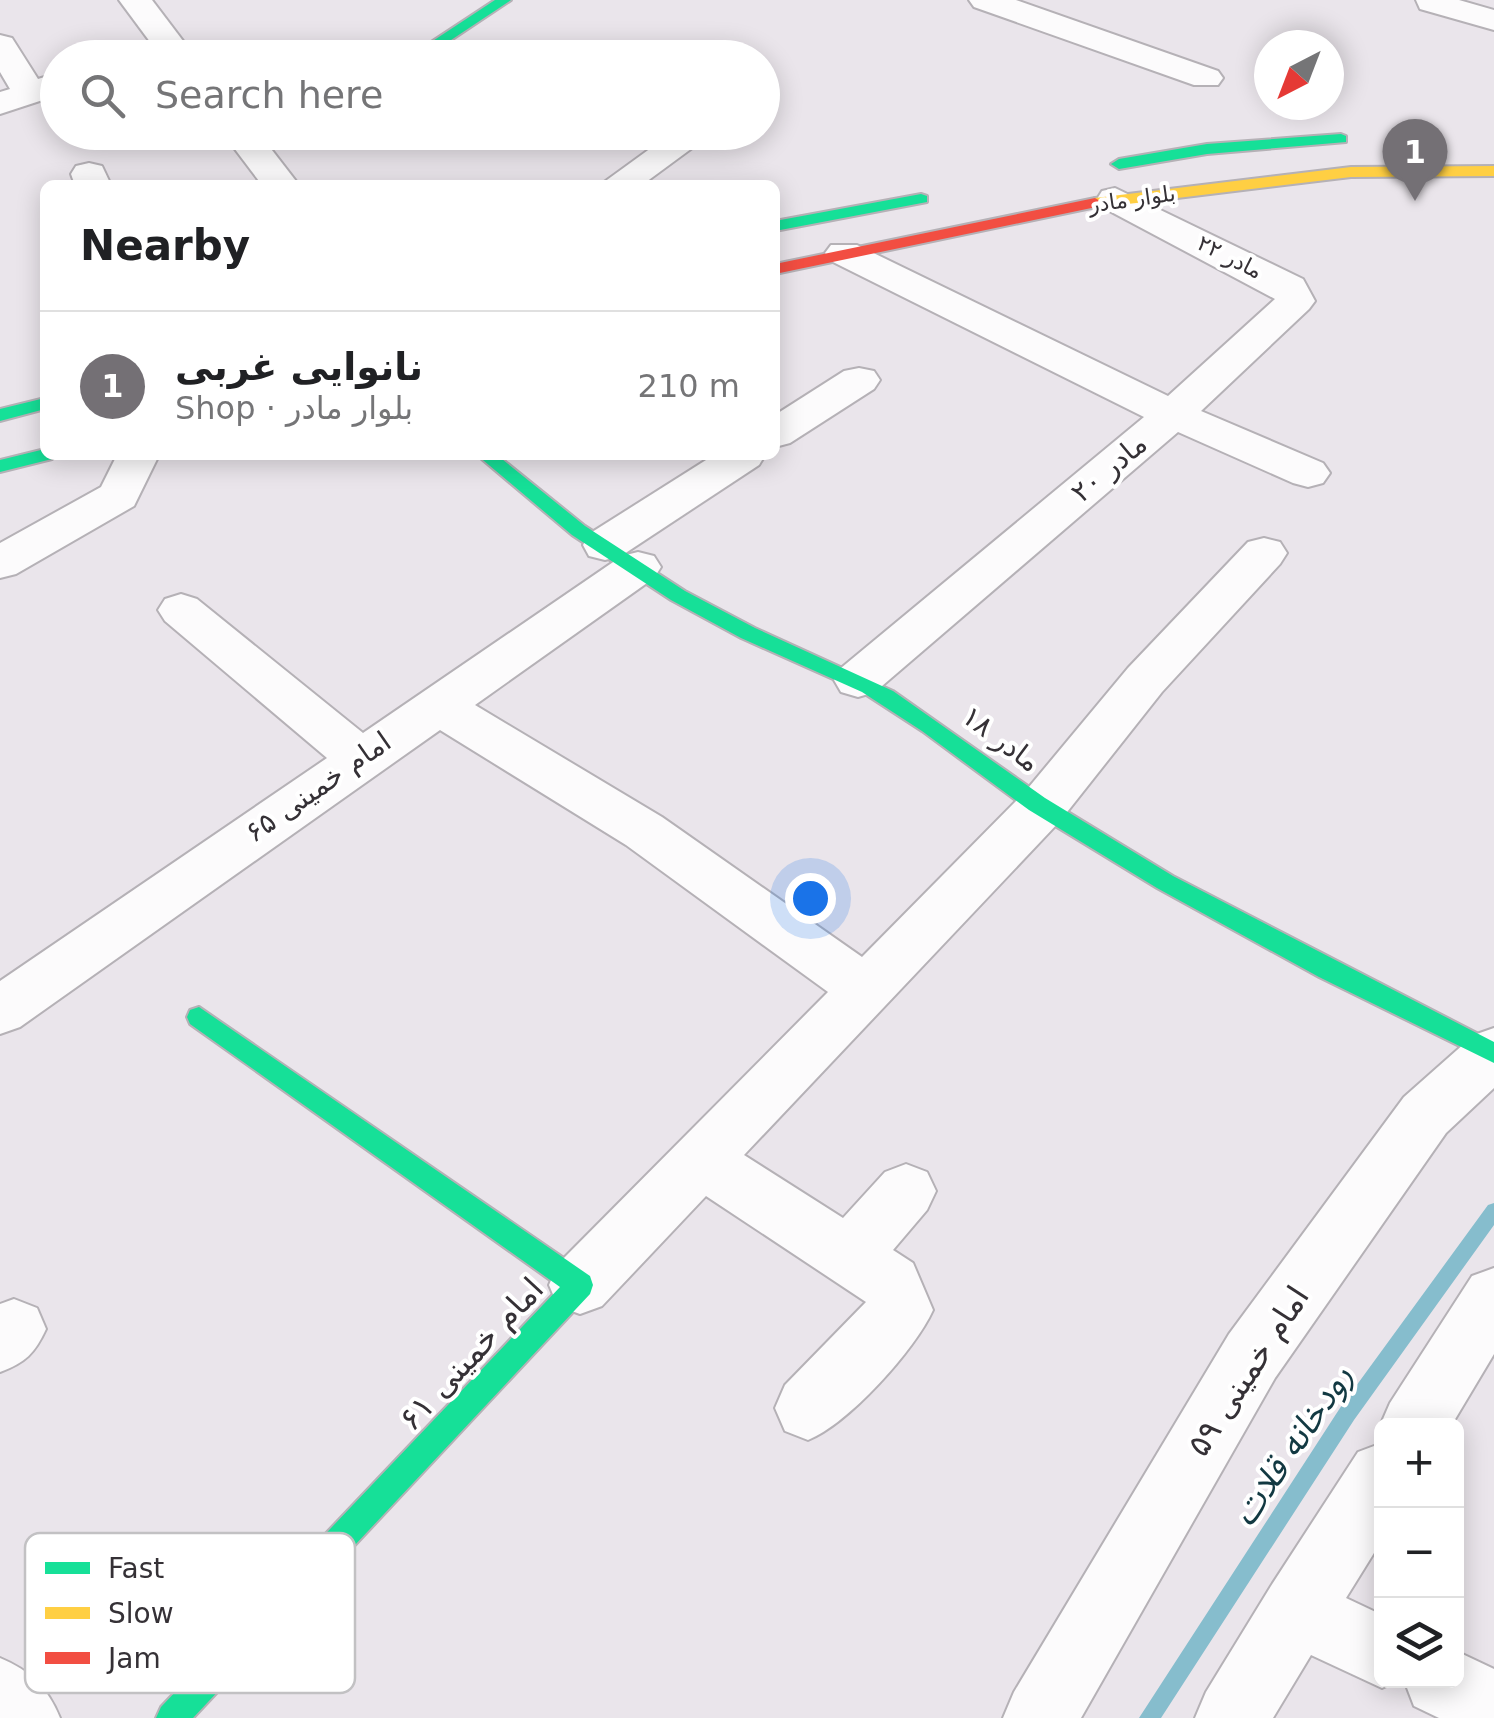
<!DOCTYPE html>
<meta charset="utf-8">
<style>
body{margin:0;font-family:"DejaVu Sans","Noto Sans Arabic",sans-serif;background:#f6f6f6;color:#202124}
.controls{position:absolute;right:30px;bottom:30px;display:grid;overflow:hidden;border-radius:15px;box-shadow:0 5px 25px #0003}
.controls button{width:90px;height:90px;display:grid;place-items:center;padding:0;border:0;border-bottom:2px solid #e0e0e0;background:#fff;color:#202124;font:50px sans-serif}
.compass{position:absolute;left:1254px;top:30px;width:90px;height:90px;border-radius:50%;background:#fff;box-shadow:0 5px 25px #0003;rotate:222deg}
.you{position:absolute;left:810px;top:898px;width:35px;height:35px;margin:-25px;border:8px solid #fff;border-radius:50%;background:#1a73e8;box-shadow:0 0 0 15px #1a73e833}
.badge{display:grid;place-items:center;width:65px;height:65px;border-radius:50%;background:#747075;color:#fff;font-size:32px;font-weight:700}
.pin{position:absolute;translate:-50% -82px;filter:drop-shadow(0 2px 5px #0008)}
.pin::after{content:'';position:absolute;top:52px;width:35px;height:30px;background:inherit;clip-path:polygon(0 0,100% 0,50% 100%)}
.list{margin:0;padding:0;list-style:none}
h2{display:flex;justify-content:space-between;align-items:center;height:130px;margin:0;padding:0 40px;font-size:42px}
h2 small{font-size:32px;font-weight:400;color:#757577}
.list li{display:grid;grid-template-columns:65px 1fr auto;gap:30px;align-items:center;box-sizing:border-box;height:150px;padding:0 40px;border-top:2px solid #e0e0e0}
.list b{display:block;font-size:38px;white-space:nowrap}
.list p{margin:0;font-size:32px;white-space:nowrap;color:#757577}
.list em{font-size:32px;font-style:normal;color:#757577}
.icon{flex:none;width:55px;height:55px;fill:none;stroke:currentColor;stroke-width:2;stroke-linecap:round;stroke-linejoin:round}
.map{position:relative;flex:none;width:1494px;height:1718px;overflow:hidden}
.search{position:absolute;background:#fff;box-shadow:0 5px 25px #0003;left:40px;top:40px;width:740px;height:110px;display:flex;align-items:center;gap:25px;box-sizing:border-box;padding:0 35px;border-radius:55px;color:#757577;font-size:38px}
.panel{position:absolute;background:#fff;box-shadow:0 5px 25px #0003;left:40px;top:180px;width:740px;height:280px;border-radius:15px}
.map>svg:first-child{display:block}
</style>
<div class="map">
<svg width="1494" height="1718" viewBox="0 0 1494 1718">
<rect width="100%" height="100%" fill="#eae5eb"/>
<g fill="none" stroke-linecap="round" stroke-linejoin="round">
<path fill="#86bdcd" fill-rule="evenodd" d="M 1494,1203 L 1494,1225 L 1354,1420 L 1161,1718 L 1139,1718 L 1340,1408 L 1488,1205 Z"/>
<defs>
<g id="street">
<path d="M 119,0 L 152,0 L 196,58 L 162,58 Z"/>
<path d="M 969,0 L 1016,0 L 1218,71 L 1223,78 L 1218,85 L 1194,85 L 974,7 Z"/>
<path d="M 1416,0 L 1459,0 L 1494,10 L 1494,30 L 1420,9 Z"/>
<path d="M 0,35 L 12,38 L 38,79 L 58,73 L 58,95 L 0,114 L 0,92 L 10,89 L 0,72 Z"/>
<path d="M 222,132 L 258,132 L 299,185 L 262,185 Z"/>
<path d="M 673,132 L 714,132 L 642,185 L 600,185 Z"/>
<path d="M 89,163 L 102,166 L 111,185 L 75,185 L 71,174 L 76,166 Z"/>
<path d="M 1115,188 L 1303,279 L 1315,301 L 1309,309 L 1201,411 L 1323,463 L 1330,473 L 1323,483 L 1308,487 L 1293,483 L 1178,432 L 875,692 L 858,697 L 841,692 L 834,680 L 841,668 L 1144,417 L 831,261 L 825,253 L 831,245 L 857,245 L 1168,396 L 1275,299 L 1102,207 L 1097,199 L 1102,191 Z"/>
<path d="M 859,368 L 874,371 L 880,380 L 874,389 L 790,443 L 775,447 L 775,415 L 844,371 Z"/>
<path d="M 117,455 L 159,455 L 134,506 L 16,574 L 0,578 L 0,543 L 101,487 Z"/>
<path d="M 714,455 L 765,455 L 759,465 L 621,556 L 605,560 L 589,556 L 583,545 L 589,534 Z"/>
<path d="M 1264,538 L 1280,542 L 1287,553 L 1280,564 L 1162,692 L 1060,821 L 744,1155 L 843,1218 L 885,1172 L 906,1164 L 927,1172 L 936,1191 L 927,1210 L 893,1250 L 913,1263 L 933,1310 C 915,1350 848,1424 808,1440 L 785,1431 L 775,1408 L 785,1385 L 866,1302 L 706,1196 L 602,1306 L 580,1314 L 558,1306 L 549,1285 L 558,1264 L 828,992 L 626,845 L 440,730 L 20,1027 L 0,1034 L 0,981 L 327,758 L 165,621 L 158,610 L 165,599 L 181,594 L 197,599 L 363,733 L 622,556 L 638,552 L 654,556 L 661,567 L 654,578 L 475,705 L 662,817 L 862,957 L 1024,793 L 1128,668 L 1248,542 Z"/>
<path d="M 1494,1028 L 1494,1088 L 1446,1133 L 1275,1378 L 1081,1718 L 1003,1718 L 1014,1692 L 1229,1334 L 1404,1097 L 1474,1035 Z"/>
<path d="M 1494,1268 L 1494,1354 L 1451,1426 L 1382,1426 L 1382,1430 L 1380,1426 L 1390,1403 L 1472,1276 Z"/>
<path d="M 14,1299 L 37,1308 L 46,1329 C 35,1353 25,1363 0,1372 L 0,1304 Z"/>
<path d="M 1382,1443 L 1382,1540 L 1346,1598 L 1382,1615 L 1382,1680 L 1400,1680 L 1382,1688 L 1311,1655 L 1273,1718 L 1195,1718 L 1206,1692 L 1271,1586 L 1358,1452 Z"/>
<path d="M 1456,1651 L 1494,1669 L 1494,1718 L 1439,1718 L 1414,1706 L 1404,1680 L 1456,1680 Z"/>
<path d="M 0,1658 C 31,1671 47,1687 60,1718 L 0,1718 Z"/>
</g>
<g id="fast">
<path d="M 495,0 L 511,0 L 424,58 L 407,58 Z"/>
<path d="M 1341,134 L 1346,136 L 1346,142 L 1207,154 L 1119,169 L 1111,164 L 1119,159 L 1207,144 Z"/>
<path d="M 921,194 L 927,196 L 927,202 L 775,231 L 775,221 Z"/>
<path d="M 45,398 L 45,409 L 0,421 L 0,409 Z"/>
<path d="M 45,449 L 45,455 L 55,455 L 52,459 L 0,472 L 0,460 Z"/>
<path d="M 477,455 L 497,455 L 585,526 L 685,591 L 755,628 L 893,691 L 1045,798 L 1173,876 L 1494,1042 L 1494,1063 L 1319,977 L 1157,888 L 1029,810 L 922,731 L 862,692 L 741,638 L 671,600 L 572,535 Z"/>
<path d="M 199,1007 L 590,1276 L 593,1285 L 590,1294 L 193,1718 L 156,1718 L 161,1707 L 560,1287 L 190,1024 L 187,1017 L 190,1010 Z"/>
</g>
<g id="slow">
<path d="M 264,132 L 283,132 L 255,149 L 245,149 L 245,143 Z"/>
<path d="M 1494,166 L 1494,176 L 1351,177 L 1095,208 L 1087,203 L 1095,198 L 1351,167 Z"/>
</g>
<path id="jam" d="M 1095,198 L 1103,203 L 1101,206 L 775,274 L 775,264 Z"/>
</defs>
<use href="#street" stroke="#b5b1b6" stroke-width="4"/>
<use href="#fast" stroke="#b5b1b6" stroke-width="4"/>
<use href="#slow" stroke="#b5b1b6" stroke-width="4"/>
<use href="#jam" stroke="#b5b1b6" stroke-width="4"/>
<use href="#street" fill="#fcfbfc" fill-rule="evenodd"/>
<use href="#fast" fill="#16e098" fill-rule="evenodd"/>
<use href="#slow" fill="#ffcf43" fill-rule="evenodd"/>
<use href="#jam" fill="#f24e42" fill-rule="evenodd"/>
</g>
<g text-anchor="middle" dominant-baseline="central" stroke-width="8" stroke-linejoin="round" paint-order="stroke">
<g font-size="22" fill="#353136" stroke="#fff">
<text transform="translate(1132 199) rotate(-8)">بلوار مادر</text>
<text transform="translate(1230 257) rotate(27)">مادر ۲۲</text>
</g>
<g font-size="28" fill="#353136" stroke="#fff">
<text transform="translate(1109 468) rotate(-40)">مادر ۲۰</text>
<text transform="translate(1001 739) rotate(37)">مادر ۱۸</text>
<text transform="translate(318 787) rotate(-35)">امام خمینی ۶۵</text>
</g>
<g font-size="32" fill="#353136" stroke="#fff">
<text transform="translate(471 1354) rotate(-47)">امام خمینی ۶۱</text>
<text transform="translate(1248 1371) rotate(-57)">امام خمینی ۵۹</text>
</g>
<g font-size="35" font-style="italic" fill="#123942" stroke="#fff">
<text transform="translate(1292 1445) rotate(-56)">رودخانه قلات</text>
</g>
</g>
<rect x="25" y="1533" width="330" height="160" rx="15" fill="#fff" stroke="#c2c1c3" stroke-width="2.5"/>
<rect x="45" y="1562" width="45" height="12" fill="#16e098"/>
<rect x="45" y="1607" width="45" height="12" fill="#ffcf43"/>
<rect x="45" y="1652" width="45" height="12" fill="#f24e42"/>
<g font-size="28" fill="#353136">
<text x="108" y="1578">Fast</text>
<text x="108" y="1623">Slow</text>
<text x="108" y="1668">Jam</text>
</g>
</svg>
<div class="controls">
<button>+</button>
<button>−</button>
<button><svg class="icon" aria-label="layers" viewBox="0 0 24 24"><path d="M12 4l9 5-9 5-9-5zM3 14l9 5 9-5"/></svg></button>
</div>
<svg class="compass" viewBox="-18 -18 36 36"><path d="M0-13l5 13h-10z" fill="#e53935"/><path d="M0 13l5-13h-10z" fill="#757577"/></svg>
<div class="you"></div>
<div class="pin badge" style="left:1415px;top:201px">1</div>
<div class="search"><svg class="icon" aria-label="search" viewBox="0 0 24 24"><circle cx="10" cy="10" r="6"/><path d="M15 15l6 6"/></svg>Search here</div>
<section class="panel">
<h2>Nearby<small></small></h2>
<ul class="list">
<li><span class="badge">1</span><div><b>نانوایی غربی</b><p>Shop · بلوار مادر</p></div><em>210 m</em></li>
</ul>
</section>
</div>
